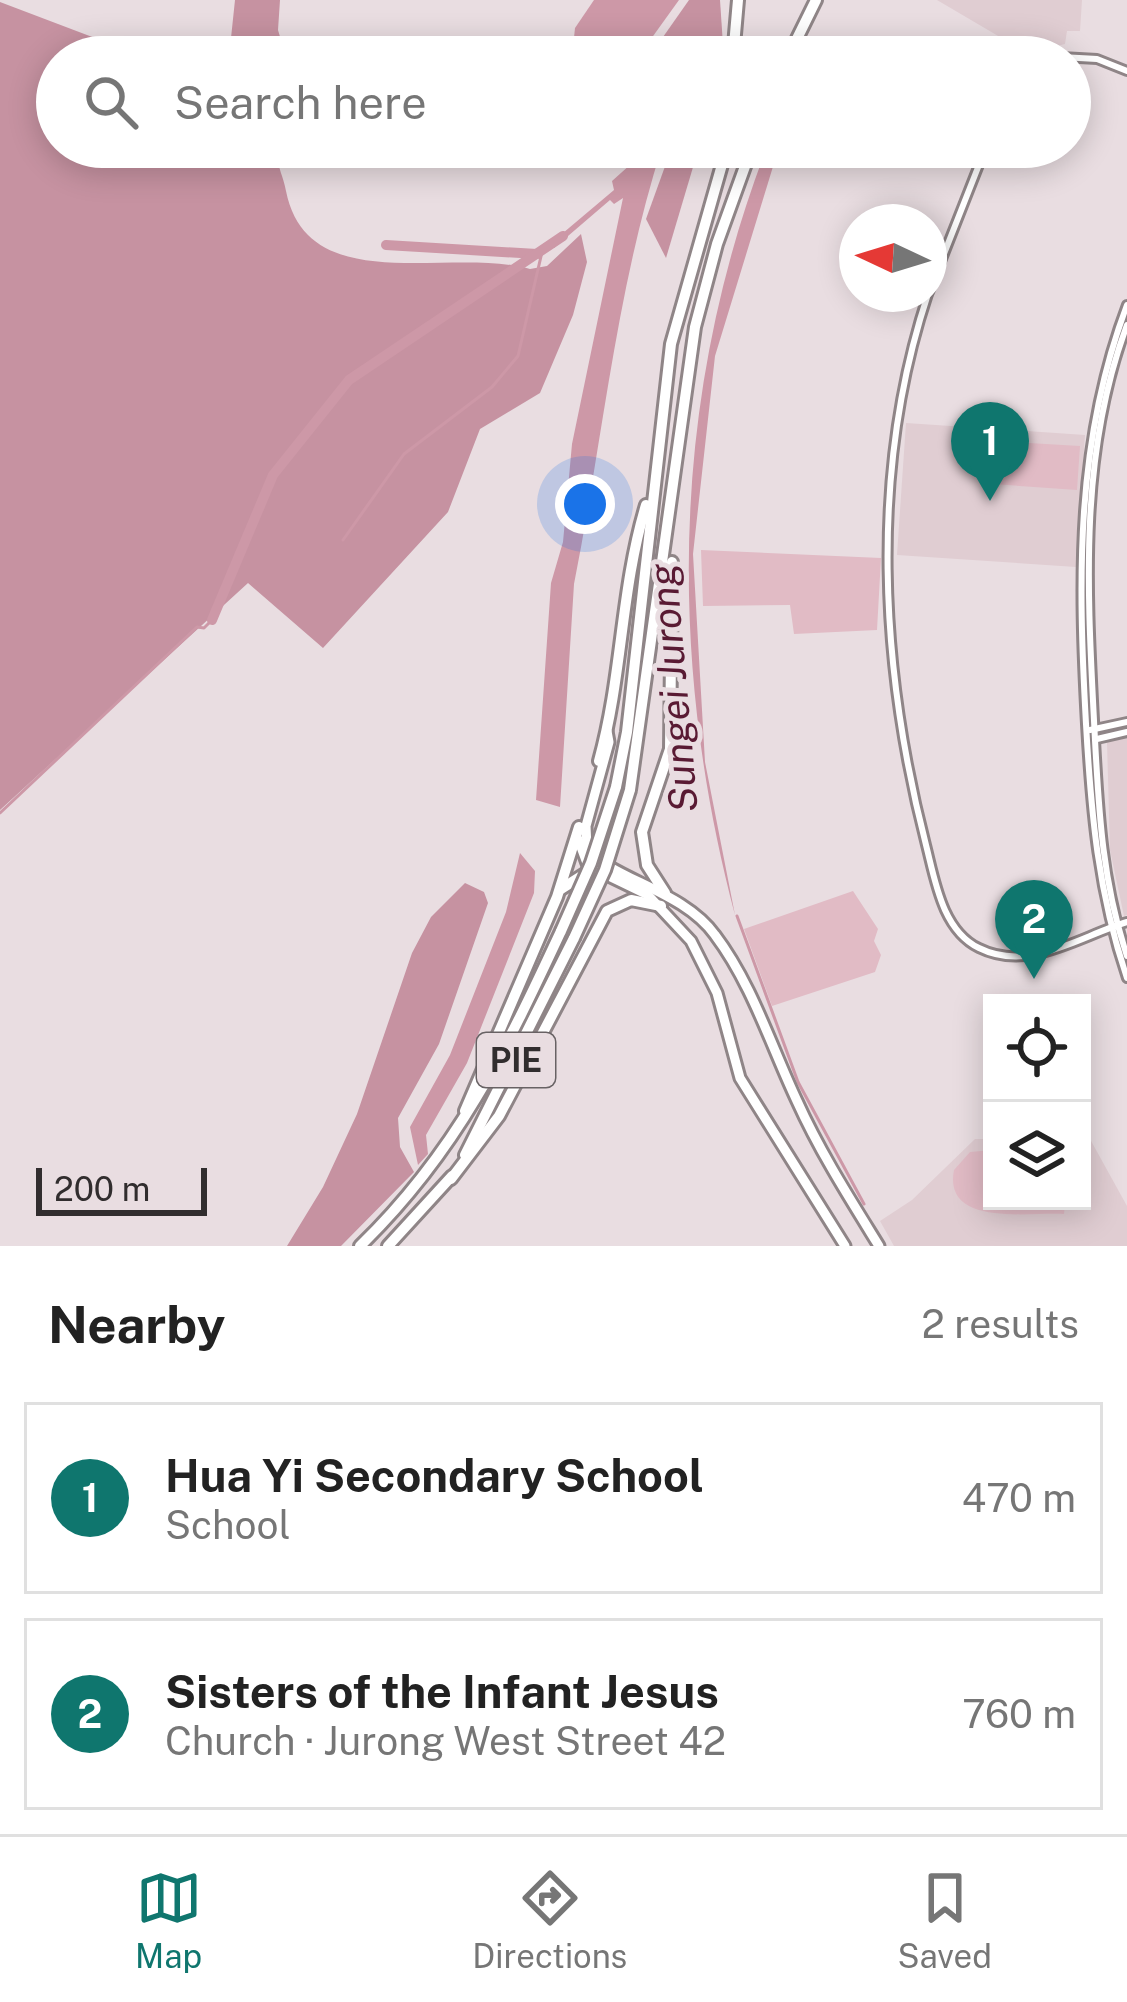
<!DOCTYPE html>
<meta charset="utf-8">
<style>
body{margin:0;font-family:"Public Sans",sans-serif;background:#f6f6f6;color:#222}
.controls{position:absolute;right:36px;bottom:36px;display:grid;overflow:hidden;border-radius:0px;box-shadow:0 6px 30px #0003}
.controls button{width:108px;height:108px;display:grid;place-items:center;padding:0;border:0;border-bottom:3px solid #e0e0e0;background:#fff;color:#222;font:60px sans-serif}
.compass{position:absolute;left:839px;top:204px;width:108px;height:108px;border-radius:50%;background:#fff;box-shadow:0 6px 30px #0003;rotate:274deg}
.scale{position:absolute;left:36px;bottom:30px;width:171px;box-sizing:border-box;padding-left:12px;border:6px solid #312d2e;border-top:0;font-size:33px;line-height:42px;white-space:nowrap;color:#312d2e;-webkit-text-stroke:9px #e9dde1;paint-order:stroke}
.you{position:absolute;left:585px;top:504px;width:42px;height:42px;margin:-30px;border:9px solid #fff;border-radius:50%;background:#1a73e8;box-shadow:0 0 0 18px #1a73e833}
.badge{display:grid;place-items:center;width:78px;height:78px;border-radius:50%;background:#0f766e;color:#fff;font-size:39px;font-weight:700}
.pin{position:absolute;translate:-50% -99px;filter:drop-shadow(0 3px 6px #0008)}
.pin::after{content:'';position:absolute;top:63px;width:42px;height:36px;background:inherit;clip-path:polygon(0 0,100% 0,50% 100%)}
.list{margin:0;padding:0;list-style:none}
h2{display:flex;justify-content:space-between;align-items:center;height:156px;margin:0;padding:0 48px;font-size:51px}
h2 small{font-size:39px;font-weight:400;color:#767676}
.list li{display:grid;grid-template-columns:78px 1fr auto;gap:36px;align-items:center;box-sizing:border-box;height:192px;margin:0 24px 24px;padding:0 24px;border:3px solid #e0e0e0;border-radius:0px}
.list b{display:block;font-size:45px;white-space:nowrap}
.list p{margin:0;font-size:39px;white-space:nowrap;color:#767676}
.list em{font-size:39px;font-style:normal;color:#767676}
.icon{flex:none;width:66px;height:66px;fill:none;stroke:currentColor;stroke-width:2;stroke-linecap:round;stroke-linejoin:round}
.map{position:relative;flex:none;width:1127px;height:1246px;overflow:hidden}
.search{position:absolute;background:#fff;box-shadow:0 6px 30px #0003;left:36px;right:36px;top:36px;height:132px;display:flex;align-items:center;gap:30px;box-sizing:border-box;padding:0 42px;border-radius:66px;color:#767676;font-size:45px}
.sheet{height:588px;background:#fff}
nav{display:flex;justify-content:space-around;align-items:center;box-sizing:border-box;height:168px;border-top:3px solid #e0e0e0;background:#fff;font-size:33px;color:#767676}
nav a{display:grid;justify-items:center;gap:6px}
nav .on{color:#0f766e}
.map>svg:first-child{display:block}
</style>
<div class="map">
<svg width="1127" height="1246" viewBox="0 0 1127 1246">
<rect width="100%" height="100%" fill="#e9dde1"/>
<g fill="#e0cdd2">
<path d="M 937,0 L 1082,0 L 1080,31 L 1067,31 L 1065,44 L 1010,57 L 1005,40 Z"/>
<path d="M 906,423 L 1085,435 L 1076,567 L 897,555 Z"/>
<path d="M 1127,737 L 1127,915 L 1124,916 L 1110,850 L 1107,742 Z"/>
<path d="M 1085,1130 L 1127,1206 L 1127,1246 L 894,1246 L 880,1221 L 912,1200 L 975,1139 L 992,1139 L 992,1201 L 1082,1201 Z"/>
</g>
<g fill="#e1bbc5">
<path d="M 996,441 L 1080,446 L 1077,490 L 993,484 Z"/>
<path d="M 701,550 L 881,558 L 877,630 L 794,634 L 790,605 L 703,606 Z"/>
<path d="M 853,891 L 878,929 L 874,941 L 881,955 L 875,972 L 772,1006 L 744,929 Z"/>
<path d="M 992,1150 L 992,1201 L 1065,1201 L 1064,1214 C 1027,1212 943,1227 954,1170 L 970,1152 Z"/>
</g>
<g fill="#c692a1">
<path d="M 235,0 L 280,0 L 278,30 L 286,57 L 229,57 Z"/>
<path d="M 689,0 L 720,0 L 723,45 L 718,57 L 649,57 Z"/>
<path d="M 0,2 L 145,57 L 57,57 L 57,147 L 278,147 C 276,167 283,174 286,191 C 308,300 450,246 530,269 L 547,266 L 581,234 L 587,262 L 573,315 L 540,393 L 480,429 L 448,512 L 323,648 L 248,583 L 0,810 Z"/>
<path d="M 672,147 L 699,147 L 666,258 L 646,219 Z"/>
<path d="M 465,883 L 484,892 L 488,903 L 439,1044 L 398,1118 L 400,1147 L 414,1172 L 341,1246 L 287,1246 L 323,1187 L 357,1114 L 412,953 L 431,917 Z"/>
</g>
<g fill="#cd98a7">
<path d="M 594,0 L 679,0 L 638,57 L 572,57 L 575,28 Z"/>
<path d="M 638,147 L 662,147 C 616,291 603,438 574,584 L 560,807 L 536,800 L 551,583 L 563,542 L 572,444 L 623,198 L 614,204 L 610,200 L 554,248 L 550,244 L 614,190 L 612,181 L 631,164 Z"/>
<path d="M 767,147 L 779,147 L 715,356 L 693,554 L 705,762 L 735,915 C 667,658 671,396 767,147 Z"/>
<path d="M 520,853 L 535,871 L 534,893 L 467,1063 L 426,1135 L 428,1154 L 418,1165 L 410,1127 L 450,1055 L 506,912 Z"/>
</g>
<g fill="none" stroke-linecap="round" stroke-linejoin="round">
<g stroke="#cd98a7" stroke-width="3">
<path d="M 343,540 L 404,454 L 492,387 L 518,356 L 542,252"/>
<path d="M 0,813 L 197,627 L 204,628 L 212,620"/>
<path d="M 737,916 L 798,1082 L 864,1204"/>
</g>
<g stroke="#cd98a7" stroke-width="10">
<path d="M 386,245 L 537,254"/>
<path d="M 212,620 L 273,475 L 349,380 L 563,236"/>
</g>
<defs>
<g id="minor">
<path d="M 1061,57 L 1097,59 L 1127,71"/>
<path d="M 929,292 L 986,147"/>
<path d="M 928,294 C 869,472 880,666 926,845 C 935,880 942,930 979,948 C 1029,973 1080,936 1127,922"/>
<path d="M 1127,305 C 1075,442 1078,580 1086,724 C 1091,813 1098,893 1127,978"/>
<path d="M 1127,325 C 1077,459 1088,600 1095,740 C 1099,815 1103,884 1127,956"/>
<path d="M 1090,730 L 1127,722"/>
<path d="M 1097,739 L 1127,732"/>
</g>
<g id="major">
<path d="M 607,731 L 609,742 L 586,826 L 587,848 C 610,879 683,890 715,935 C 752,984 771,1046 797,1101 C 820,1152 850,1199 879,1246"/>
<path d="M 578,839 L 588,866 L 648,895 L 691,941 L 717,993 L 740,1078 L 845,1246"/>
</g>
<g id="highway">
<path d="M 733,57 L 738,0"/>
<path d="M 788,57 L 816,0"/>
<path d="M 599,761 C 623,674 620,592 646,505"/>
<path d="M 616,787 L 627,732 L 671,344 L 727,147"/>
<path d="M 630,790 L 695,327 L 717,244 L 752,147"/>
<path d="M 561,889 L 602,863"/>
<path d="M 665,893 L 647,865 L 642,832 L 670,749 L 672,562"/>
<path d="M 465,1111 L 557,897 L 579,827"/>
<path d="M 465,1155 L 574,938"/>
<path d="M 451,1179 L 499,1116 L 607,911 L 631,900 L 661,906"/>
<path d="M 360,1246 C 457,1152 505,1051 561,931"/>
<path d="M 388,1246 L 452,1176"/>
</g>
</defs>
<use href="#minor" stroke="#8f8587" stroke-width="12"/>
<use href="#major" stroke="#8f8587" stroke-width="15"/>
<use href="#highway" stroke="#8f8587" stroke-width="16"/>
<use href="#minor" stroke="#fff" stroke-width="6"/>
<use href="#major" stroke="#fff" stroke-width="9"/>
<use href="#highway" stroke="#fff" stroke-width="10"/>
<defs>
<g id="highway-bridge">
<path d="M 561,931 L 591,863 L 616,787"/>
<path d="M 574,938 L 605,870 L 630,790"/>
</g>
</defs>
<use href="#highway-bridge" stroke="#8f8587" stroke-width="16" stroke-linecap="butt"/>
<use href="#highway-bridge" stroke="#fff" stroke-width="10"/>
</g>
<g text-anchor="middle" dominant-baseline="central" stroke-width="10" stroke-linejoin="round" paint-order="stroke">
<rect fill="#e9dde1" stroke="#686264" stroke-width="3" x="477" y="1033" width="78" height="54" rx="9"/>
<g font-size="33" font-weight="bold" fill="#312d2e">
<text x="516" y="1060">PIE</text>
</g>
<g font-size="39" font-style="italic" fill="#591a33" stroke="#e9dde1">
<text transform="translate(673 688) rotate(-95)">Sungei Jurong</text>
</g>
</g>
</svg>
<div class="controls">
<button><svg class="icon" aria-label="locate" viewBox="0 0 24 24"><circle cx="12" cy="12" r="6"/><path d="M12 2v4M12 18v4M2 12h4M18 12h4"/></svg></button>
<button><svg class="icon" aria-label="layers" viewBox="0 0 24 24"><path d="M12 4l9 5-9 5-9-5zM3 14l9 5 9-5"/></svg></button>
</div>
<svg class="compass" viewBox="-18 -18 36 36"><path d="M0-13l5 13h-10z" fill="#e53935"/><path d="M0 13l5-13h-10z" fill="#767676"/></svg>
<div class="scale">200 m</div>
<div class="you"></div>
<div class="pin badge" style="left:990px;top:501px">1</div>
<div class="pin badge" style="left:1034px;top:979px">2</div>
<div class="search"><svg class="icon" aria-label="search" viewBox="0 0 24 24"><circle cx="10" cy="10" r="6"/><path d="M15 15l6 6"/></svg>Search here</div>
</div>
<section class="sheet">
<h2>Nearby<small>2 results</small></h2>
<ul class="list">
<li><span class="badge">1</span><div><b>Hua Yi Secondary School</b><p>School</p></div><em>470 m</em></li>
<li><span class="badge">2</span><div><b>Sisters of the Infant Jesus</b><p>Church · Jurong West Street 42</p></div><em>760 m</em></li>
</ul>
</section>
<nav>
<a class="on"><svg class="icon" aria-label="map" viewBox="0 0 24 24"><path d="M3 6l6-2 6 2 6-2v14l-6 2-6-2-6 2zM9 4v14M15 6v14"/></svg>Map</a>
<a><svg class="icon" aria-label="directions" viewBox="0 0 24 24"><path d="M12 3l9 9-9 9-9-9zM9 14v-3h6M13 9l2 2-2 2"/></svg>Directions</a>
<a><svg class="icon" aria-label="saved" viewBox="0 0 24 24"><path d="M7 4h10v16l-5-4-5 4z"/></svg>Saved</a>
</nav>
